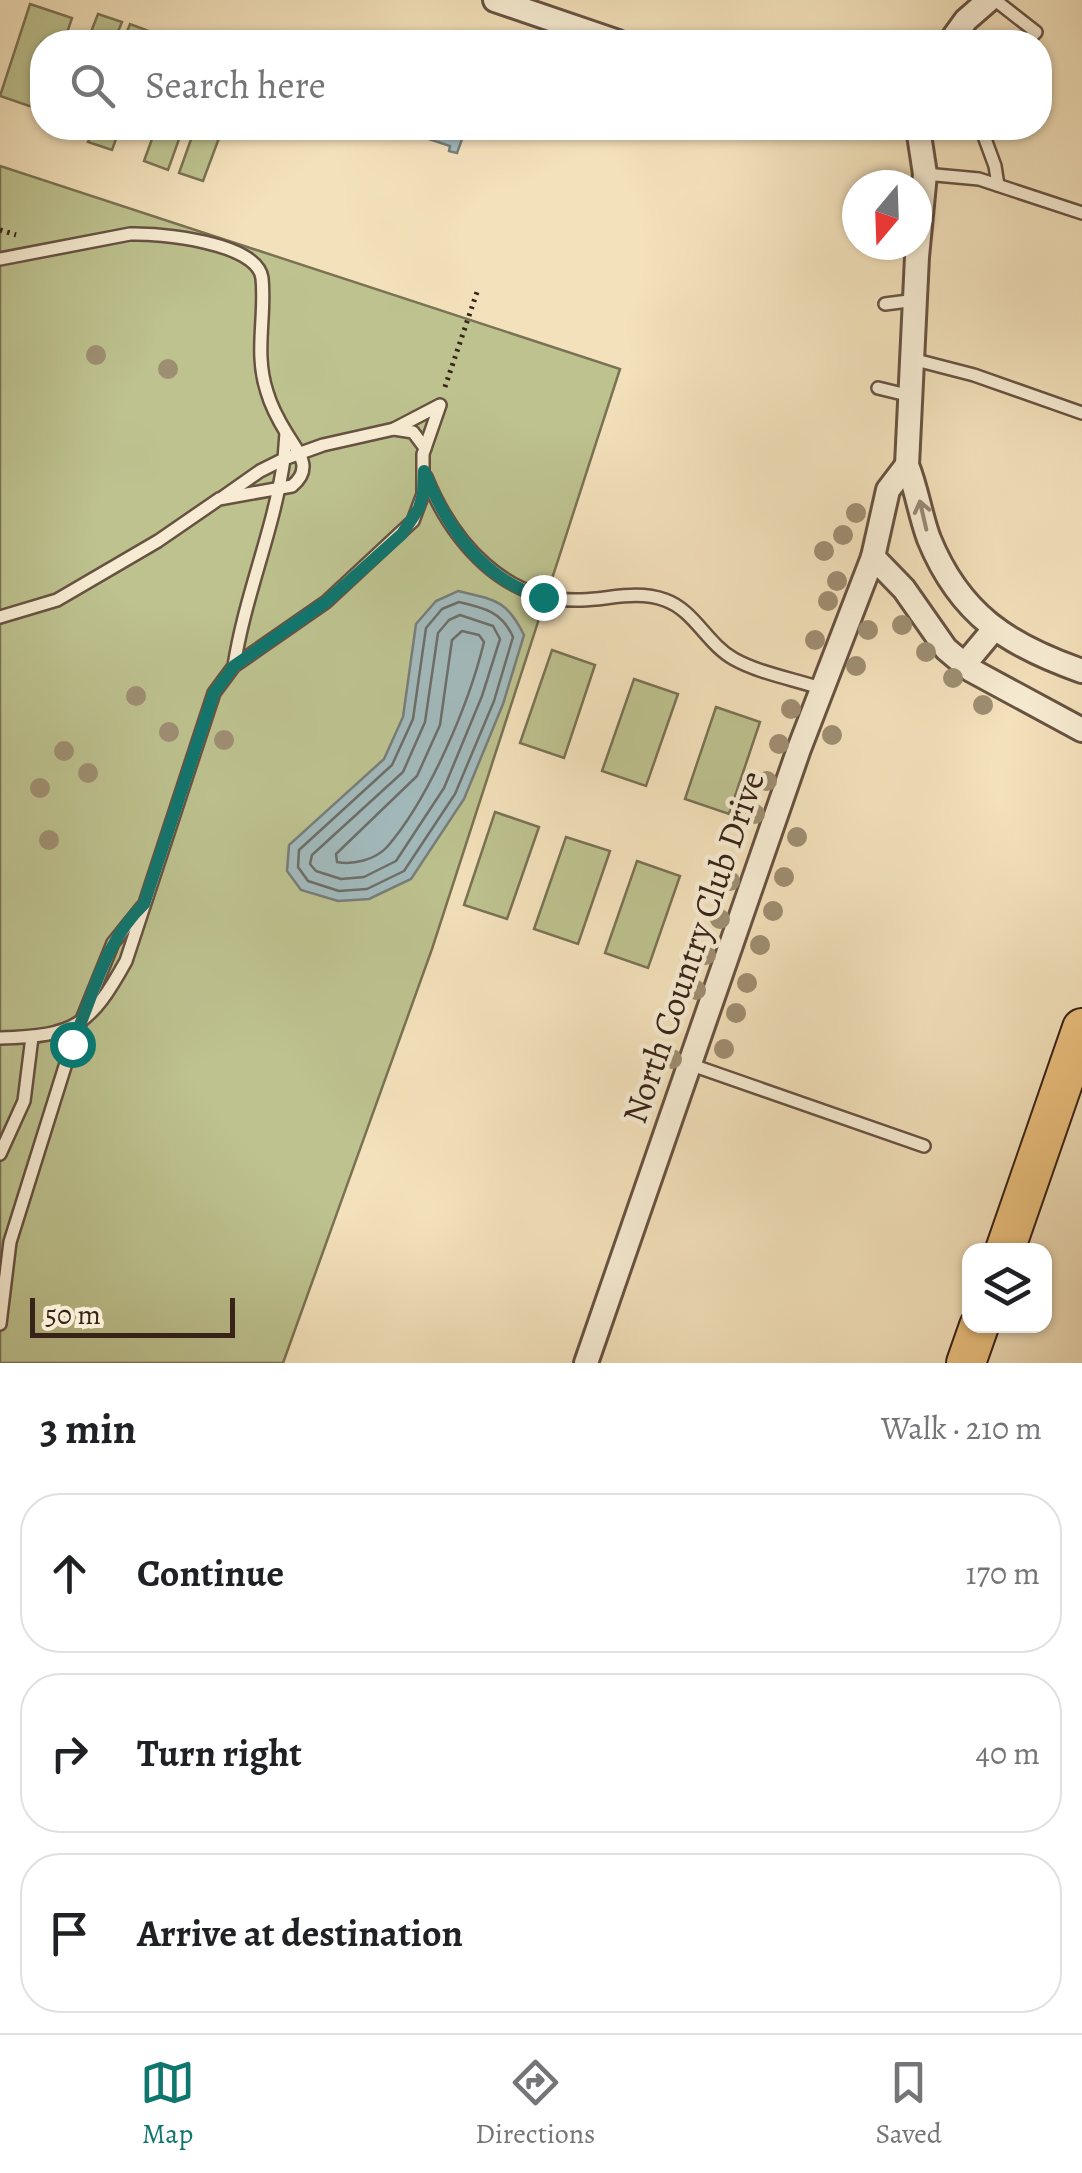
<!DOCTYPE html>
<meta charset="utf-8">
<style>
body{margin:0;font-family:Alegreya,serif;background:#f2f2f2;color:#202124}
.controls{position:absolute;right:30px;bottom:30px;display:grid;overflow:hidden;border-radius:20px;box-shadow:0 2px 8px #0004}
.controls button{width:90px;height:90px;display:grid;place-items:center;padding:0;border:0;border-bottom:2px solid #e0e0e0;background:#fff;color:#202124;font:50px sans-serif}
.compass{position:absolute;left:842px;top:170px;width:90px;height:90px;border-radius:50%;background:#fff;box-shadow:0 2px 8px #0004;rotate:199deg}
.scale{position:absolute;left:30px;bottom:25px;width:205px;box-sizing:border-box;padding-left:10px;border:5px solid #382319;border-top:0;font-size:28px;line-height:35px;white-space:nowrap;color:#382319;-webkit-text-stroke:8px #f7ecd3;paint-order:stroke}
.stop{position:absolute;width:30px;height:30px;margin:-22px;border:8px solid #0f766e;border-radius:50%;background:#fff}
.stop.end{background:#0f766e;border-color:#fff;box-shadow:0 2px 10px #0008}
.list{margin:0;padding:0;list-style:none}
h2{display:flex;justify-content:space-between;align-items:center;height:130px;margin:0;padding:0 40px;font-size:42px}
h2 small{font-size:32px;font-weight:400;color:#757577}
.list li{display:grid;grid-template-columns:65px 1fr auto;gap:30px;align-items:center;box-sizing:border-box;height:160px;margin:0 20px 20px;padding:0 20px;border:2px solid #e0e0e0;border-radius:40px}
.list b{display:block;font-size:38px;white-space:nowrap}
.list em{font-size:32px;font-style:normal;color:#757577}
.icon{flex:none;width:55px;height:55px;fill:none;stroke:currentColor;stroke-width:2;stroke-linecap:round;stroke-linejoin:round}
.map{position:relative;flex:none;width:1082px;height:1363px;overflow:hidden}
.search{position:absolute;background:#fff;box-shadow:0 2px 8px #0004;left:30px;right:30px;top:30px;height:110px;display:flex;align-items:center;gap:25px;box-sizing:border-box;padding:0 35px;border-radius:40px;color:#757577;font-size:38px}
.sheet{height:670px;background:#fff}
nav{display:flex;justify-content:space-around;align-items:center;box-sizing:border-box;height:140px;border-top:2px solid #e0e0e0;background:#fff;font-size:28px;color:#757577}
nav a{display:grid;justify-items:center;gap:5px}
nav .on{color:#0f766e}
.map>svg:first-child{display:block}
</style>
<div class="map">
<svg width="1082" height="1363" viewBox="0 0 1082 1363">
<rect width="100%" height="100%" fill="#f3e1bb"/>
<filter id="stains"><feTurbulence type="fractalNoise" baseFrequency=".002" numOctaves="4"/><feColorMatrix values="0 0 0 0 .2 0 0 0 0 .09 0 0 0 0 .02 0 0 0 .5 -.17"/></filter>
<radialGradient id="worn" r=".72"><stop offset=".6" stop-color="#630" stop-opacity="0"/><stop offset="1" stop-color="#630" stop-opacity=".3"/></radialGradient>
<g fill="#bdc28f" stroke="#7a7254" stroke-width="2.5">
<path d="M 30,4 L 72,18 L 64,42 L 42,42 L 41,110 L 0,96 Z"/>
<path d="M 98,14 L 122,22 L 117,34 L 125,37 L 130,24 L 154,33 L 150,42 L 87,42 Z"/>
<path d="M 89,128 L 120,128 L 112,150 L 88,142 L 93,129 Z"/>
<path d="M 156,128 L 183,128 L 168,170 L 144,161 Z"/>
<path d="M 195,128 L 222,130 L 203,181 L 179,173 Z"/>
<path d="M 0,166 L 620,369 L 432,949 L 283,1363 L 0,1363 Z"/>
<path d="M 552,650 L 595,665 L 564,758 L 520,743 Z"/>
<path d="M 634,679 L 678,694 L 646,786 L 602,771 Z"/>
<path d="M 716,707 L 760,722 L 729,814 L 685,799 Z"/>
<path d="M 495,812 L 539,827 L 507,919 L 464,905 Z"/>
<path d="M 566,837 L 610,851 L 578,944 L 534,929 Z"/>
<path d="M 637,861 L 680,876 L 648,968 L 605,953 Z"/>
</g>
<g fill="#a2babc" stroke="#787e7b" stroke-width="2.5">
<path d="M 396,128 L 466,128 L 457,153 L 449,151 L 450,146 Z"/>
<path d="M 458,591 C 495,600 506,599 524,635 L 503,704 L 464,799 L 411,879 L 369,899 L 338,901 L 301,890 L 287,871 L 289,845 L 384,759 L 403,717 L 416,624 L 436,601 Z"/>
</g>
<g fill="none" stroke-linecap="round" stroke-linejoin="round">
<g stroke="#6d6e6a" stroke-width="2.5">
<path d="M 459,602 C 485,608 502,612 513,637 L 494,701 L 455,794 L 404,871 L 367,889 L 339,891 L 308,881 L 298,867 L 299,850 L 392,765 L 413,719 L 426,628 L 442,609 Z"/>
<path d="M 460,615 L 493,626 L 500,639 L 482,696 L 444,788 L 396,861 L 364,877 L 341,879 L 316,871 L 310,864 L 312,855 L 403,772 L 425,722 L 438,633 L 449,620 Z"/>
<path d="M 462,631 L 479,635 L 484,642 C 469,704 429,799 387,847 C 375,860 353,865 337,862 L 336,854 L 417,776 L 440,725 L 452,640 Z"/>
</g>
<defs>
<g id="lane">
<path d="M 995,0 L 1036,32 L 1026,42"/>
<path d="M 981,128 L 995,166 L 998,185"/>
<path d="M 925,174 L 979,179 L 1082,213"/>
<path d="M 0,259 L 130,234 C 158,233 257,242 262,278 C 266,317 254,353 267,392 C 271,406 279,421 287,434 C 298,452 314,468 292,486 L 219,499 L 158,541 L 57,600 L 0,617"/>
<path d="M 885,304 L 916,300"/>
<path d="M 912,359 L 974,375 L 1082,413"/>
<path d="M 878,388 L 911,396"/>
<path d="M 394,429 L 413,432 L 425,448"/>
<path d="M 426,477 C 453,543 505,603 582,600 C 610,599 637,590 665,600 C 694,610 707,644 734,659 C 759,673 793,679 820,688"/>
<path d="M 223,497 L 260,471 L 284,459 L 286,433"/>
<path d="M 0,1038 C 75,1036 90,1026 126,961 L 214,693 L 234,666 L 326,602 L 413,521 L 423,494 L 423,454 L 440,405 L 394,429 L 323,445 L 284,459 C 274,530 245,595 234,666"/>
<path d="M 689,1064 L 924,1146"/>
<path d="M 0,1154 L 24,1101 L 32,1037"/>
<path d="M 0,1324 L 10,1242 L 72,1044 L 113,943 L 142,907"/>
</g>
<g id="street">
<path d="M 495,0 L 618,42"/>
<path d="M 950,42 L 966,20 L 989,0"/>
<path d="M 918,128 L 925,174 L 917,257 L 907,465 C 917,490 920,515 929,539 C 960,615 1008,645 1082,671"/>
<path d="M 907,465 L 888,490 L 873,557 L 904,589 L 946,649 L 971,670 L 1082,730"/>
<path d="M 964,665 L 994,629"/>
<path d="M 586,1363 L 799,749 L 873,557"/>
</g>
<g id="primary">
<path d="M 1005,1250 L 1082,1028"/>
<path d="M 966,1363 L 979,1326"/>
</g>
</defs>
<use href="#lane" stroke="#675242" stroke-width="16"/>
<use href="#street" stroke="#675242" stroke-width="28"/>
<use href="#primary" stroke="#382319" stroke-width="42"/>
<g stroke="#382319" stroke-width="5" stroke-dasharray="2.5 5" stroke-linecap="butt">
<path d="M 0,230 L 16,235"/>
<path d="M 445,387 L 477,292"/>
</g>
<use href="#lane" stroke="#f7ecd3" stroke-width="11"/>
<use href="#street" stroke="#f7ecd3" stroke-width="22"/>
<use href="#primary" stroke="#eac07e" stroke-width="38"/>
</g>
<g fill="#9e8e72">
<circle cx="96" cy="355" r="10"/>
<circle cx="168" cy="369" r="10"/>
<circle cx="856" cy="513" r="10"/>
<circle cx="843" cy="535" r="10"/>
<circle cx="824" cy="551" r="10"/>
<circle cx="837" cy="581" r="10"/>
<circle cx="828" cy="601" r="10"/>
<circle cx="902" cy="625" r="10"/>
<circle cx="868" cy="630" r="10"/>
<circle cx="815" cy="640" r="10"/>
<circle cx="926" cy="652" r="10"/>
<circle cx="856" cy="666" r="10"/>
<circle cx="953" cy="678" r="10"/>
<circle cx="136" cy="696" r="10"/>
<circle cx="983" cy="705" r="10"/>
<circle cx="791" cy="709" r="10"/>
<circle cx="169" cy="732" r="10"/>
<circle cx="832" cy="735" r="10"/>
<circle cx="224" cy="740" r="10"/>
<circle cx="779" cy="744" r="10"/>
<circle cx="64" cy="751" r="10"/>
<circle cx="88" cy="773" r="10"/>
<circle cx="767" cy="781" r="10"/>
<circle cx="40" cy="788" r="10"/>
<circle cx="755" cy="814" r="10"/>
<circle cx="797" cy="837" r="10"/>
<circle cx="49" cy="840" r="10"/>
<circle cx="784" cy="877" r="10"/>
<circle cx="730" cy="881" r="10"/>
<circle cx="773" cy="911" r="10"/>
<circle cx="720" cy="919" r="10"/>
<circle cx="760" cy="945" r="10"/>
<circle cx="706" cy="955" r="10"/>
<circle cx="747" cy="983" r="10"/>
<circle cx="696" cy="990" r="10"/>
<circle cx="736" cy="1013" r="10"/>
<circle cx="724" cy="1049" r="10"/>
<circle cx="672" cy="1059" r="10"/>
</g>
<defs><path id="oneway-shaft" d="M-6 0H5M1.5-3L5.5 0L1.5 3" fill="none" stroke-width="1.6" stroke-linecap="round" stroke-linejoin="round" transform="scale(2.5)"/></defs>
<use stroke="#988876" href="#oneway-shaft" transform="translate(923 515) rotate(-103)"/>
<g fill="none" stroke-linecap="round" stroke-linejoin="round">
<path stroke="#0f766e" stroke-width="12" d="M 72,1044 C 94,995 104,942 144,904 L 214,693 L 234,666 L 326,602 L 402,534 L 419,508 L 423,494 L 424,471 C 446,526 483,581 543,597"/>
</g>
<g text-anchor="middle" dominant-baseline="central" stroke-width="9" stroke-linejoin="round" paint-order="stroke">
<g font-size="35" fill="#382319" stroke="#f7ecd3">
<text transform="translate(693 947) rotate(-71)">North Country Club Drive</text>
</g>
</g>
<rect width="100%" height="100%" filter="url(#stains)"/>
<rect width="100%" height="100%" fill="url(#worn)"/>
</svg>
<div class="controls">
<button><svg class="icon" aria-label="layers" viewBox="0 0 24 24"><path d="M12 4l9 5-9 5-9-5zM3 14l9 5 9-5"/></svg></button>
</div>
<svg class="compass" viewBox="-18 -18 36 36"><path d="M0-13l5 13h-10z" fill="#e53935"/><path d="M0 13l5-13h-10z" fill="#757577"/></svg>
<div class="scale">50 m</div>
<div class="stop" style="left:72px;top:1044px"></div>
<div class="stop end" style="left:543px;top:597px"></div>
<div class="search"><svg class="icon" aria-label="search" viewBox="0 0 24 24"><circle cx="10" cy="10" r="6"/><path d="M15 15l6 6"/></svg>Search here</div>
</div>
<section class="sheet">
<h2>3 min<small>Walk · 210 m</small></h2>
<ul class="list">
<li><svg class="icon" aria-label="ahead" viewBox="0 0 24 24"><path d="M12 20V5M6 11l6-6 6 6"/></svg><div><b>Continue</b></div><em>170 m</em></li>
<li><svg class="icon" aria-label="right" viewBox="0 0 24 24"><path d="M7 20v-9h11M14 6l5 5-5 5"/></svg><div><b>Turn right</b></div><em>40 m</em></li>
<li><svg class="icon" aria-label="arrive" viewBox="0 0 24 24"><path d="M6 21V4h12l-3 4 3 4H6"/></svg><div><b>Arrive at destination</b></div></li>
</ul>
</section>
<nav>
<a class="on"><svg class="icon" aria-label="map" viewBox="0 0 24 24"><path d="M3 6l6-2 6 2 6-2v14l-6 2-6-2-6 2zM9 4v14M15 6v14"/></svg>Map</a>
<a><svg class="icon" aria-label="directions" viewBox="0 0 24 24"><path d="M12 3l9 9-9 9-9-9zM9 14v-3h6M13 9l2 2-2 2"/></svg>Directions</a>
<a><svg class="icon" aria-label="saved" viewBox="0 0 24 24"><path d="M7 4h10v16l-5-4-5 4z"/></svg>Saved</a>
</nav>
